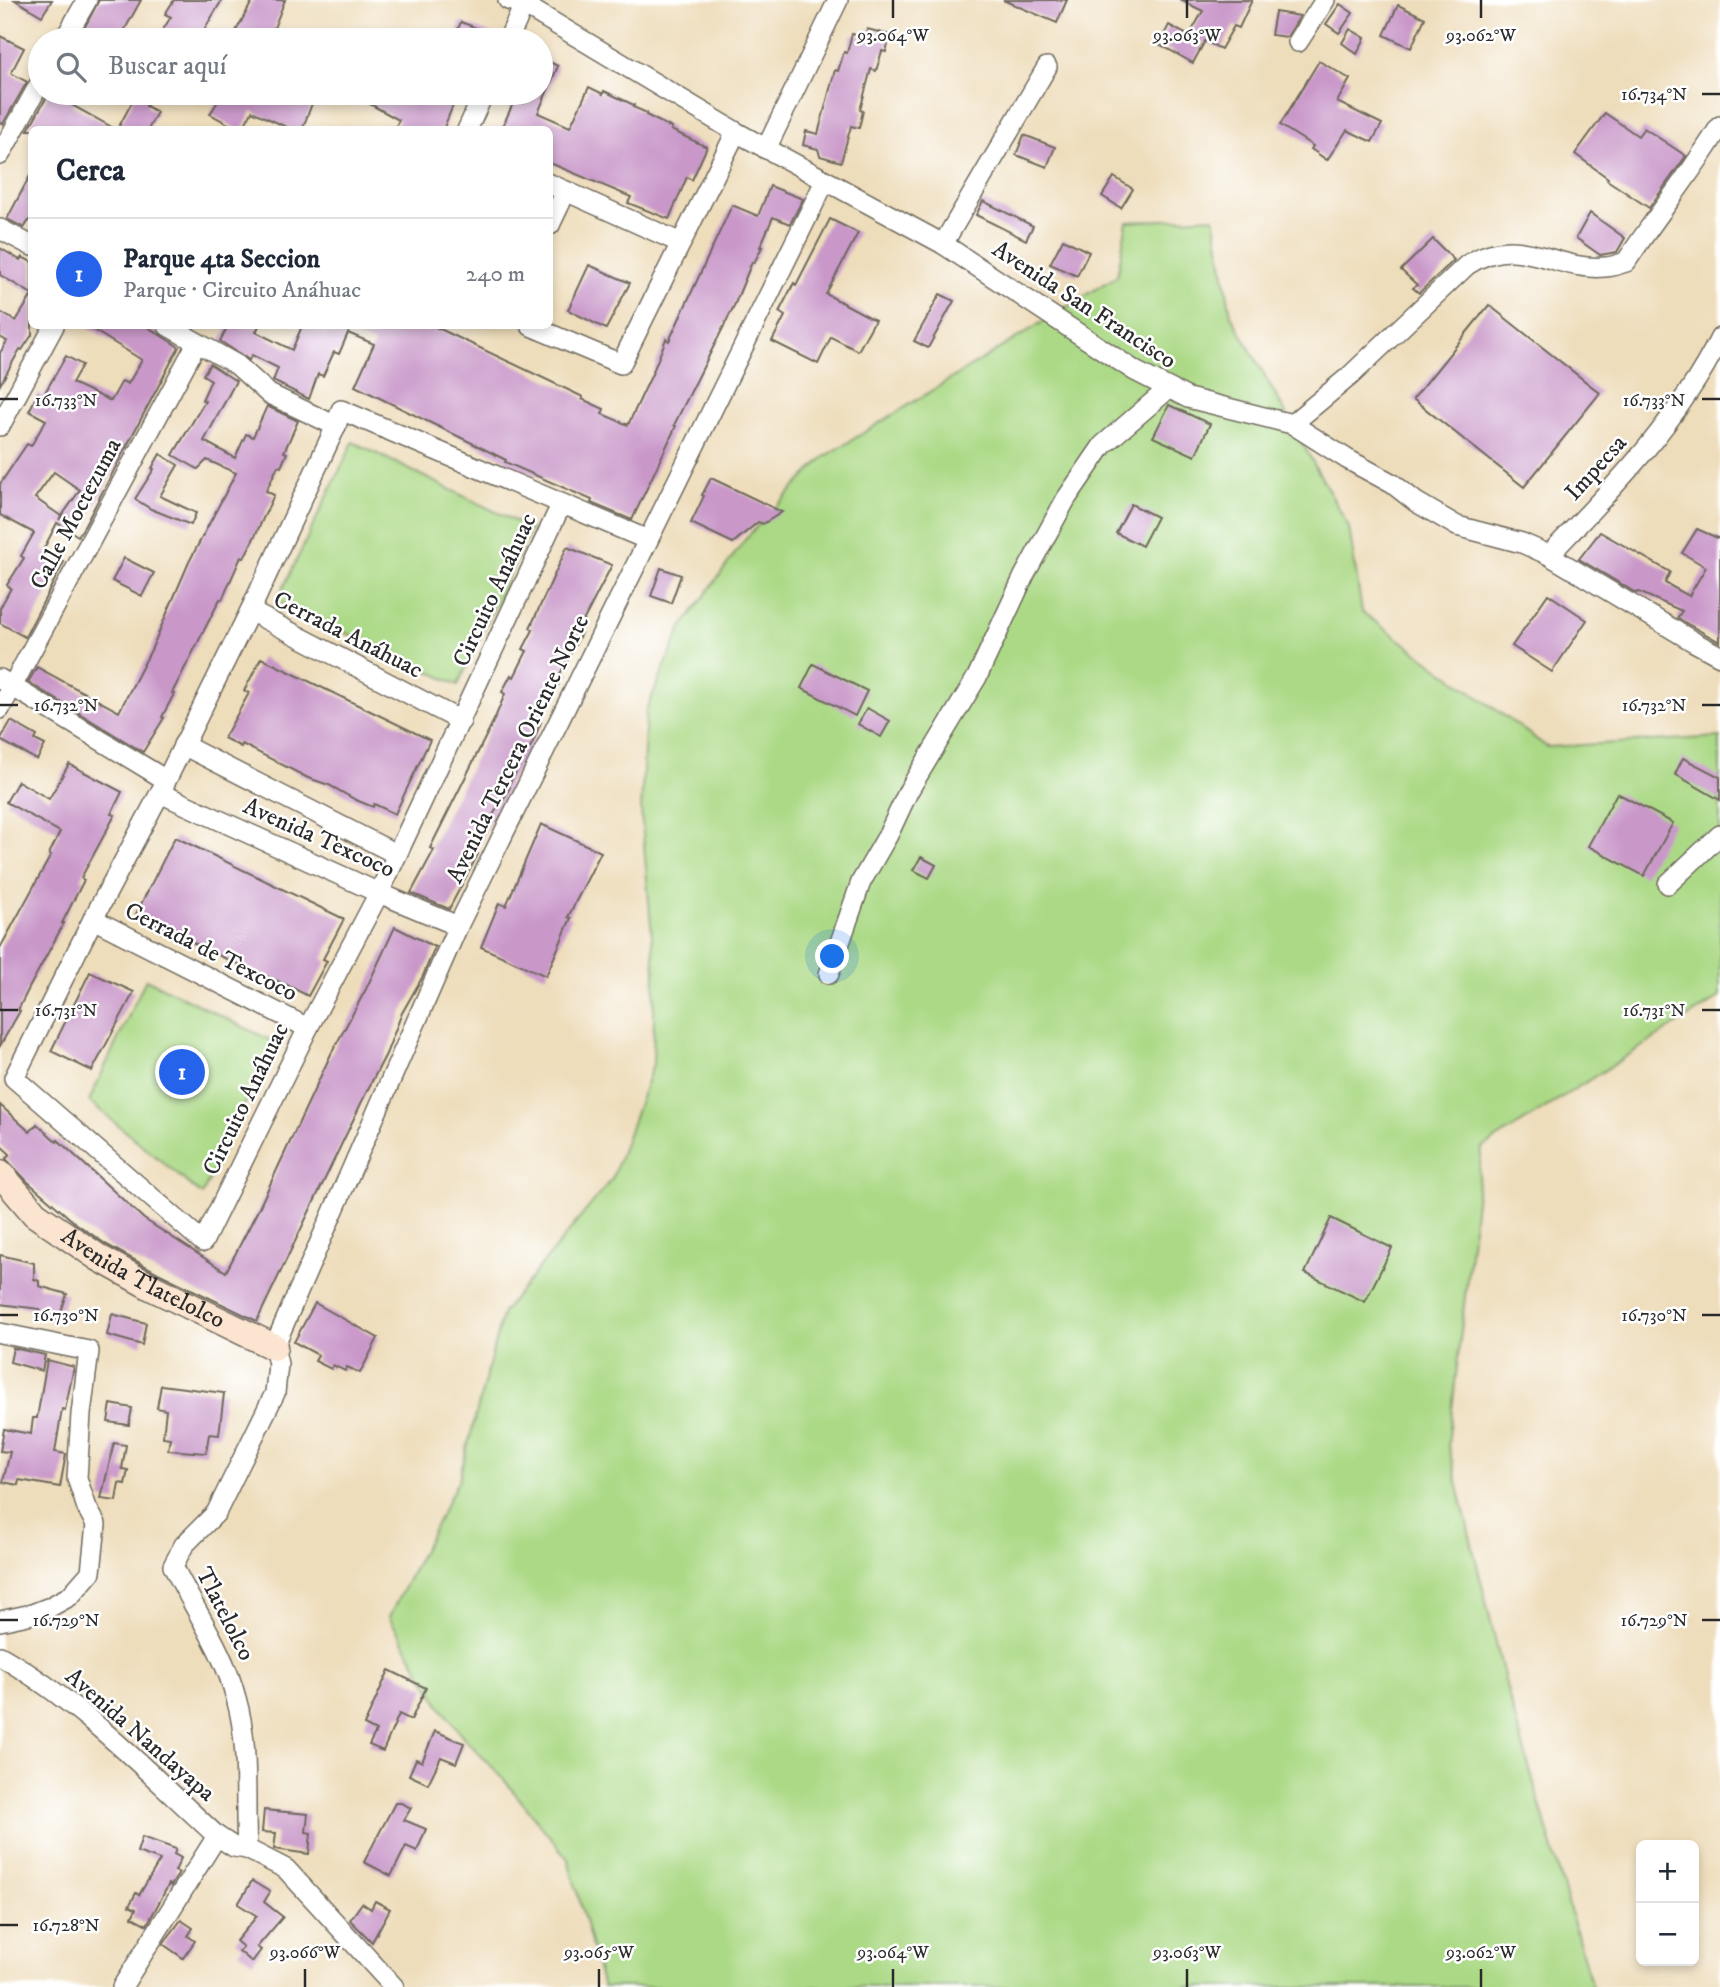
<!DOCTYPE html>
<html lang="es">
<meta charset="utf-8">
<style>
body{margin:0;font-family:"IM FELL DW Pica",serif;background:#f2f2f3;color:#1f2937}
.controls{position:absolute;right:21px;bottom:21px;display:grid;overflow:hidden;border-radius:10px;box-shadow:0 4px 10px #0003}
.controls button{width:63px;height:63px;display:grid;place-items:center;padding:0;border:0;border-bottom:2px solid #e0e1e3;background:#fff;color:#1f2937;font:35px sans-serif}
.you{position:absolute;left:833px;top:957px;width:24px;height:24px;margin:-18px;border:5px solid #fff;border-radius:50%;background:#1a73e8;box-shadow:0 0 0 10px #1a73e833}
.badge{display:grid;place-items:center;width:46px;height:46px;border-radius:50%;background:#2563eb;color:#fff;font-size:23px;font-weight:700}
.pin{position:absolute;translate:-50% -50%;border:4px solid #fff;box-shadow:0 2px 7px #0006}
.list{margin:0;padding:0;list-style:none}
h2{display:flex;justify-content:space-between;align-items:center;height:91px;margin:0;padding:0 28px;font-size:30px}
h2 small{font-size:23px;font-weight:400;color:#747a83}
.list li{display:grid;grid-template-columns:46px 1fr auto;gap:21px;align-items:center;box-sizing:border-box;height:112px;padding:0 28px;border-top:2px solid #e0e1e3}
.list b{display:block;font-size:26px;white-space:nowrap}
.list p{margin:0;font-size:23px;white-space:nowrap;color:#747a83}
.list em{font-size:23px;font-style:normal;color:#747a83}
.icon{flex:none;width:38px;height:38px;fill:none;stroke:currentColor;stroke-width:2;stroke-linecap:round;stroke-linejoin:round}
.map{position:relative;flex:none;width:1720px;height:1987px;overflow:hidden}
.search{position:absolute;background:#fff;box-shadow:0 4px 10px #0003;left:28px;top:28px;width:525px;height:77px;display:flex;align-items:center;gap:18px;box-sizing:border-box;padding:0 24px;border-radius:38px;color:#747a83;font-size:26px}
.panel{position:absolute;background:#fff;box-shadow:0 4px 10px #0003;left:28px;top:126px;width:525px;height:203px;border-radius:10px}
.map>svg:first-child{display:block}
</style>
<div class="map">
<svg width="1720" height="1987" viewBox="0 0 1720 1987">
<rect width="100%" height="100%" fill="#fff"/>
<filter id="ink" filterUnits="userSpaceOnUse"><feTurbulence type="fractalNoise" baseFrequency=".0143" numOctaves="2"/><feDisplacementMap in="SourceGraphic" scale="14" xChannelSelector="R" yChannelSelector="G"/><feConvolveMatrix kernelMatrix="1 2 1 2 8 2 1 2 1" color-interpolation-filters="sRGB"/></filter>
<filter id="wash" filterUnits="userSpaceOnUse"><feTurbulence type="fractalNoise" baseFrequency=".00686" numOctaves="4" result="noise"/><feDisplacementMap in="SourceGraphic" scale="28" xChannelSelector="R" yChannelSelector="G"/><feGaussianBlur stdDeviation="1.57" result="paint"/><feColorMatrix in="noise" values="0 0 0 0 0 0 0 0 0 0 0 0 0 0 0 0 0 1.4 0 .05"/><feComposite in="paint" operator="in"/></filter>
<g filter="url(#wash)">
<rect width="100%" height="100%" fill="#edb"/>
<g fill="#abd985" stroke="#6b8258" stroke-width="2">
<path d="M 1214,217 L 1231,315 L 1349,527 L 1362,612 L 1547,747 L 1720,737 L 1720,997 L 1482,1148 L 1448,1445 L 1509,1697 L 1592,1987 L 603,1987 L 568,1859 L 501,1776 L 464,1738 L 439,1704 L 389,1617 L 459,1479 L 503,1312 L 612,1179 L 653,1064 L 655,970 L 641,811 L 646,711 L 681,629 L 747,537 L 823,458 L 1117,276 L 1127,222 Z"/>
<path d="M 353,442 L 531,529 L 458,685 L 277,601 Z"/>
<path d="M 146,979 L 274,1042 L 202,1195 L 89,1101 Z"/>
</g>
<g id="blocks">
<g fill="#c998c9" fill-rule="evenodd">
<path d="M 15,0 L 52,0 L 42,16 Z"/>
<path d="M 99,0 L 141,0 L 119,40 L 78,40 Z"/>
<path d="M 174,0 L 222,0 L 201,35 L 198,34 L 194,40 L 177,40 L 162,31 L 171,17 L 165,14 Z"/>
<path d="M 253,0 L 285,0 L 274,28 L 295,40 L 231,40 Z"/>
<path d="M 1003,0 L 1067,0 L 1057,23 Z"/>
<path d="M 1180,0 L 1252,0 L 1239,28 L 1234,26 L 1221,49 L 1205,41 L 1193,63 L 1159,44 L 1169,25 L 1189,36 L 1203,11 Z"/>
<path d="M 1340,4 L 1353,13 L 1339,33 L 1326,24 Z"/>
<path d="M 1398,5 L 1425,18 L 1411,48 L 1384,35 Z"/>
<path d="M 1275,12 L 1300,16 L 1287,37 L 1271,35 Z"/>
<path d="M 461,22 L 497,36 L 496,40 L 453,40 Z"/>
<path d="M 867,29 L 890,35 L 886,52 L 882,51 L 876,71 L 871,69 L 860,110 L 863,111 L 859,128 L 851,126 L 841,162 L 820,156 L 818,149 L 803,145 L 806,131 L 818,134 L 835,70 L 838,71 L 844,52 L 847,53 L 852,34 L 865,37 Z"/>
<path d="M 1350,29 L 1365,38 L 1357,54 L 1342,43 Z"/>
<path d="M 0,36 L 24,48 L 11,73 L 27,82 L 3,124 L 0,122 Z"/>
<path d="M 541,58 L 558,66 L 538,113 L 570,127 L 589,87 L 603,94 L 604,91 L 634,105 L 633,107 L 647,113 L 646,115 L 672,128 L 671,130 L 707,147 L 692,180 L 687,177 L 669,219 L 628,203 L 631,197 L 550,163 L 550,130 L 501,130 L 515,99 L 524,103 L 529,93 L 541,93 Z"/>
<path d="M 1319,61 L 1350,79 L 1337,102 L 1382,124 L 1372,142 L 1347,130 L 1327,160 L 1311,149 L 1313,146 L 1280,125 Z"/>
<path d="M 49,93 L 79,93 L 72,105 L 117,130 L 28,130 Z"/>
<path d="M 137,93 L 153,93 L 146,106 L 157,112 L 148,130 L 117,130 Z"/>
<path d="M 223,93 L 316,93 L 302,130 L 293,130 L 252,111 L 242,130 L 239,130 L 210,114 Z"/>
<path d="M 350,93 L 438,93 L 455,100 L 443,130 L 394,130 L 399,120 Z"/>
<path d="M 1605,113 L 1638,136 L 1644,128 L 1686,156 L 1649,208 L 1607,180 L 1608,178 L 1575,154 Z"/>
<path d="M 1024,135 L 1055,147 L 1047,167 L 1016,155 Z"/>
<path d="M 32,172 L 32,216 L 24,228 L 7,219 Z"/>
<path d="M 1114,177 L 1133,189 L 1121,208 L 1102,196 Z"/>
<path d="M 770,186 L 803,199 L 790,224 L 773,217 L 760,247 L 762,247 L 754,263 L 752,262 L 734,306 L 674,425 L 676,426 L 632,520 L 591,503 L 592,500 L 505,462 L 506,460 L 478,446 L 355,386 L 374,344 L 348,333 L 339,354 L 334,352 L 323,376 L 318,374 L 309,399 L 273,381 L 278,368 L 252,355 L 249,360 L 220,341 L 228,326 L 259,326 L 256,332 L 292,350 L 302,326 L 434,326 L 583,397 L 582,399 L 604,409 L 602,414 L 628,425 L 652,374 L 666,339 L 669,341 L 732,205 L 758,216 Z"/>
<path d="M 983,201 L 1033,226 L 1026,240 L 976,215 Z"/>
<path d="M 1590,213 L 1625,238 L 1617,252 L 1600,255 L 1576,238 Z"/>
<path d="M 830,219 L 858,233 L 826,294 L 875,320 L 858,351 L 831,337 L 818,364 L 772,341 L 785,316 L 779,312 L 794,283 L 796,285 Z"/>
<path d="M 1063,239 L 1089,252 L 1077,276 L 1050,264 Z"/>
<path d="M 1433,239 L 1454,260 L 1419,293 L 1413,288 L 1417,285 L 1401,270 Z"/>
<path d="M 0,248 L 20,260 L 22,257 L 32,262 L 32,294 L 0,275 Z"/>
<path d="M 589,265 L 630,283 L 606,329 L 568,310 Z"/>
<path d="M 940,294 L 954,301 L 928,348 L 914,341 Z"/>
<path d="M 32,295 L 32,335 L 22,350 L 20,349 L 0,385 L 0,353 L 7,341 L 0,337 L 0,312 L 16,321 Z"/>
<path d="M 1489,305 L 1600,393 L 1524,487 L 1413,399 Z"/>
<path d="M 87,326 L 146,326 L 179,347 L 85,525 L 78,536 L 57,523 L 43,550 L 64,562 L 25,637 L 0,623 L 0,608 L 11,588 L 7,585 L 24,558 L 21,556 L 34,533 L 0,515 L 0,484 L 27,444 L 31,446 L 46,420 L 29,411 L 38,393 L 43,396 L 66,356 L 82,365 L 72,383 L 111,401 L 122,381 L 128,384 L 142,360 ZM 54,472 L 80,490 L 59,520 L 61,516 L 35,498 Z"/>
<path d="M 210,364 L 236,381 L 204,441 L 235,458 L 246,434 L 253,437 L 267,406 L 298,421 L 284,452 L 287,453 L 281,467 L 278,466 L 266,491 L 274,495 L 254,538 L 244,558 L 241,557 L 222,600 L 220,599 L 172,693 L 174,694 L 162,717 L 164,718 L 143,752 L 28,682 L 37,667 L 119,712 L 152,648 L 189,562 L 236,473 L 207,460 L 198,469 L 173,455 L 205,401 L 202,400 L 211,380 L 203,375 Z"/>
<path d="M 1169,405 L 1210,424 L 1195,456 L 1153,437 Z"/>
<path d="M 160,454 L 178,465 L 160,496 L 196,513 L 191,525 L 151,509 L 135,499 L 154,469 L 152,468 Z"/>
<path d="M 711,478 L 782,512 L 763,524 L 758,522 L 733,543 L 691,523 L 704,496 L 702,495 Z"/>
<path d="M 1131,504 L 1157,517 L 1142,546 L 1116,533 Z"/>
<path d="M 1697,529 L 1720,539 L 1720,642 L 1677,618 L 1682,611 L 1639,592 L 1636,593 L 1579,559 L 1600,532 L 1670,572 L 1665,583 L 1689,596 L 1706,567 L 1682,553 Z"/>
<path d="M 567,547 L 612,565 L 578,631 L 581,633 L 559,676 L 562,678 L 538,721 L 541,722 L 532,744 L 508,786 L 510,787 L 502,803 L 500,802 L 489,823 L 475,852 L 478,854 L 449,909 L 411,893 L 434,850 L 430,848 L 495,718 L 505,694 L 502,692 L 511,675 L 514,677 L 527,651 L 523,649 L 533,630 L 530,628 Z"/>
<path d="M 124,558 L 154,573 L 142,596 L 112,581 Z"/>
<path d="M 661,568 L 681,575 L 671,603 L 651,596 Z"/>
<path d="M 1548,594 L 1587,620 L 1552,672 L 1512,646 Z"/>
<path d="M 261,658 L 430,740 L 395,814 L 374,804 L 373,807 L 356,800 L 329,785 L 308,778 L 242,744 L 241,747 L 224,738 L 249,693 L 244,691 Z"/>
<path d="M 813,664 L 867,691 L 855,716 L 801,688 Z"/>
<path d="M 867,708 L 890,721 L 881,737 L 858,724 Z"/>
<path d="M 11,721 L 37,736 L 35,740 L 45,745 L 37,760 L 0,740 Z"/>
<path d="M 1683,758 L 1720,777 L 1720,800 L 1675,774 Z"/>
<path d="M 69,764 L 122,792 L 111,814 L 115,815 L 81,878 L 84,880 L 62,923 L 64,923 L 29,988 L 18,1010 L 20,1011 L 0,1046 L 0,948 L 51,855 L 49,854 L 60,832 L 6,802 L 18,781 L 49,799 Z"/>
<path d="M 1617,793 L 1673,823 L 1644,876 L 1588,846 Z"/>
<path d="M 541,824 L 601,852 L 568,917 L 571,918 L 546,976 L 481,947 L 499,903 L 506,906 Z"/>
<path d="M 175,837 L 344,919 L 323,959 L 327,961 L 308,996 L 287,985 L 222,957 L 136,914 Z"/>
<path d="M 921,857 L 936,865 L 929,878 L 913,870 Z"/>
<path d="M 395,927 L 435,947 L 423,976 L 402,1013 L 386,1054 L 366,1093 L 257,1321 L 158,1273 L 107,1245 L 74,1222 L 28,1182 L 6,1159 L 10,1154 L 0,1145 L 0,1105 L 30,1132 L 37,1124 L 57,1142 L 58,1140 L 144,1219 L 226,1272 L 259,1208 L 331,1054 L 366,989 Z"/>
<path d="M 90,972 L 134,992 L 92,1071 L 51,1051 Z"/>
<path d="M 1331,1218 L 1392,1248 L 1365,1302 L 1305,1273 Z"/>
<path d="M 0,1255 L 34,1263 L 34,1279 L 39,1281 L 39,1286 L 67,1294 L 58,1321 L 39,1316 L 40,1309 L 0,1304 Z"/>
<path d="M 315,1303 L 378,1338 L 360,1373 L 347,1367 L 345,1371 L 333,1365 L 331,1369 L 315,1361 L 318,1355 L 294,1342 Z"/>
<path d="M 112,1314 L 146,1323 L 142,1345 L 107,1335 Z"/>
<path d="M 13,1348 L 45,1355 L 42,1371 L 10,1362 Z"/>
<path d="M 47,1360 L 74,1367 L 65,1410 L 62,1409 L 55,1452 L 66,1454 L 60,1487 L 19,1480 L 18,1485 L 3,1482 L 10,1452 L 0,1451 L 4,1429 L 31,1434 L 33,1418 L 37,1418 Z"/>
<path d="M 161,1385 L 224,1393 L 219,1435 L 209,1434 L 206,1453 L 168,1450 L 170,1438 L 163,1437 L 166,1410 L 157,1408 Z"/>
<path d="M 111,1404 L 132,1408 L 129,1425 L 108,1422 Z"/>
<path d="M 114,1443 L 126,1445 L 122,1469 L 128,1470 L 125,1484 L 119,1483 L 116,1501 L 101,1499 Z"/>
<path d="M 389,1670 L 426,1688 L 411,1720 L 399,1714 L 383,1751 L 369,1745 L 376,1731 L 364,1725 Z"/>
<path d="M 435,1731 L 464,1743 L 456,1763 L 441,1757 L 428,1784 L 409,1775 L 416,1759 L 422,1762 Z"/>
<path d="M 395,1803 L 401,1803 L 411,1808 L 404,1820 L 426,1829 L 417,1851 L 406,1846 L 391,1876 L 364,1862 Z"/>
<path d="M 264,1810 L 308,1814 L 306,1832 L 311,1833 L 309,1854 L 274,1849 L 276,1833 L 262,1832 Z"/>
<path d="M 142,1837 L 176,1849 L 174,1854 L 181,1858 L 175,1871 L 179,1873 L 171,1886 L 169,1884 L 147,1925 L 132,1917 L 136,1909 L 129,1906 L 136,1893 L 139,1895 L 160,1860 L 137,1852 Z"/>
<path d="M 252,1881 L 270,1892 L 264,1902 L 283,1917 L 257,1947 L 261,1950 L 252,1962 L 239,1951 L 243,1947 L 236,1941 L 257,1916 L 238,1904 Z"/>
<path d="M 375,1901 L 390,1909 L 372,1942 L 350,1920 L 362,1903 L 371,1909 Z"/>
<path d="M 181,1920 L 193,1928 L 188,1936 L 195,1941 L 183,1958 L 163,1944 Z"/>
</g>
</g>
</g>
<g filter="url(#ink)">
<use href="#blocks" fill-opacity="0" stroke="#6f695d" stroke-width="2"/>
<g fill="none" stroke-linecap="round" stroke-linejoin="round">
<defs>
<g id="street">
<path d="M 508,0 L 524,5 L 736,132 L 943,244 L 1135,371 L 1188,398 L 1292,424 L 1347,459 L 1393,484 L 1416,502 L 1457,526 L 1522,543 L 1549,555 L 1694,642 L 1720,656"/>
<path d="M 64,40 L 87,0"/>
<path d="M 508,40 L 524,5"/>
<path d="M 1298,42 L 1325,0"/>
<path d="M 467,130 L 484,93"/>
<path d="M 766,149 L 838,0"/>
<path d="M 0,155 L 40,83"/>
<path d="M 550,184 L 681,243"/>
<path d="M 550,225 L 566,191"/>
<path d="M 0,229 L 32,246"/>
<path d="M 943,244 L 1047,67"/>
<path d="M 168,326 L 237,365 L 269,394 L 336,426"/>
<path d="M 531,326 L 621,364 L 736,132"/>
<path d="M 1292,424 L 1351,375 L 1467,265 C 1520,230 1553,272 1605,267 C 1612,267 1619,264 1626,262 C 1656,216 1691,174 1720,126"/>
<path d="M 0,426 L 54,326"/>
<path d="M 561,505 L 379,893 L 308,1028 L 203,1242 L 14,1078 L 93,919 L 160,793 L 250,611 L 336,426 L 341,410 L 648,540"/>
<path d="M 1549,555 C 1613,488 1678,422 1720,338"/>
<path d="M 250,611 L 461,721"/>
<path d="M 0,679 L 166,780"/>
<path d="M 0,709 L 197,343"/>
<path d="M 183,745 L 396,854"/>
<path d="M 160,793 L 379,893 L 458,926"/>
<path d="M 1668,884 L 1720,835"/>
<path d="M 93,919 L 308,1028"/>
<path d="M 829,974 L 861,882 L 888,835 L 909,790 L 977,677 L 1024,576 L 1066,499 L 1103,445 L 1168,389"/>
<path d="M 0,1333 L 89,1351 L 81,1414 L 77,1478 L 87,1508 L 96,1524 L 91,1572 L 70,1596 L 50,1607 L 32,1614 L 0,1621"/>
<path d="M 0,1656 C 82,1703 148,1773 217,1836 L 234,1847 L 247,1849"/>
<path d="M 122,1987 L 217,1836"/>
<path d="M 394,1987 L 286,1869 L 247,1849 C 244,1799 250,1746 236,1698 C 224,1651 194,1609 173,1566 L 184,1545 L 216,1513 L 275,1393 L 278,1364 L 274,1347 L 458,926 L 825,181"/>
</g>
<g id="secondary">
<path id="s1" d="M 0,1173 L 35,1214 L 99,1258 L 151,1287 L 274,1347"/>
</g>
</defs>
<use href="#street" stroke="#6f695d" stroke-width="22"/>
<use href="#secondary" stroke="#6f695d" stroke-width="29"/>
<use href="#street" stroke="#fff" stroke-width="19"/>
<use href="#secondary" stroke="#fce5d0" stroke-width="26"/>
</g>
</g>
<path fill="none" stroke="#2b2b2b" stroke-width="2.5" d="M 893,0 L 893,18M 1187,0 L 1187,18M 1481,0 L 1481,18M 1702,94 L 1720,94M 0,399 L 18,399M 1702,399 L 1720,399M 0,705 L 18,705M 1702,705 L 1720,705M 0,1010 L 18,1010M 1702,1010 L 1720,1010M 0,1315 L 18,1315M 1702,1315 L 1720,1315M 0,1620 L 18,1620M 1702,1620 L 1720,1620M 0,1925 L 18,1925M 305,1969 L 305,1987M 599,1969 L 599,1987M 893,1969 L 893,1987M 1187,1969 L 1187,1987M 1481,1969 L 1481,1987"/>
<g text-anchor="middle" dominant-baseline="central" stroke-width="5" stroke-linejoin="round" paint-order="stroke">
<g font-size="24" fill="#2b2b2b" stroke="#fff">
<text transform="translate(1084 305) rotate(33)">Avenida San Francisco</text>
<text transform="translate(1596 468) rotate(-48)">Impecsa</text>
<text transform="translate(76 514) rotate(-62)">Calle Moctezuma</text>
<text transform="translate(495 590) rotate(-65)">Circuito Anáhuac</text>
<text transform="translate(348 635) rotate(27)">Cerrada Anáhuac</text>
<text transform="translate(518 749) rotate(-64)">Avenida Tercera Oriente Norte</text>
<text transform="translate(319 838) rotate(24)">Avenida Texcoco</text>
<text transform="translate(211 952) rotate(27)">Cerrada de Texcoco</text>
<text transform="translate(246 1099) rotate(-64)">Circuito Anáhuac</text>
<text stroke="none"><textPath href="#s1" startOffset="180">Avenida Tlatelolco</textPath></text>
<text transform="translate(225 1614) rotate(63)">Tlatelolco</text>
<text transform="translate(140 1735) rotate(41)">Avenida Nandayapa</text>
</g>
</g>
<g font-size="18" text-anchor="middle" fill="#2b2b2b" stroke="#fff" stroke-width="5" stroke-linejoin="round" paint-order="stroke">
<text x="893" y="41">93.064°W</text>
<text x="1187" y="41">93.063°W</text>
<text x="1481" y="41">93.062°W</text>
<text x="1654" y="100">16.734°N</text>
<text x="66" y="406">16.733°N</text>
<text x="1654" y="406">16.733°N</text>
<text x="66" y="711">16.732°N</text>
<text x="1654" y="711">16.732°N</text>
<text x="66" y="1016">16.731°N</text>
<text x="1654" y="1016">16.731°N</text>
<text x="66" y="1321">16.730°N</text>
<text x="1654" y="1321">16.730°N</text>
<text x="66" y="1626">16.729°N</text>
<text x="1654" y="1626">16.729°N</text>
<text x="66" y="1931">16.728°N</text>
<text x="305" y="1958">93.066°W</text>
<text x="599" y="1958">93.065°W</text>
<text x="893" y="1958">93.064°W</text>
<text x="1187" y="1958">93.063°W</text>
<text x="1481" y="1958">93.062°W</text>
</g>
</svg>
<div class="controls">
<button>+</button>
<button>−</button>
</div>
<div class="you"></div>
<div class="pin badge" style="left:182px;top:1072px">1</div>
<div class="search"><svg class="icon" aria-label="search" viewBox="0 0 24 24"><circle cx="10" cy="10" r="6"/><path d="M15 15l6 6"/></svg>Buscar aquí</div>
<section class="panel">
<h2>Cerca<small></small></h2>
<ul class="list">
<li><span class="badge">1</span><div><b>Parque 4ta Seccion</b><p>Parque · Circuito Anáhuac</p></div><em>240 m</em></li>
</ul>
</section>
</div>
